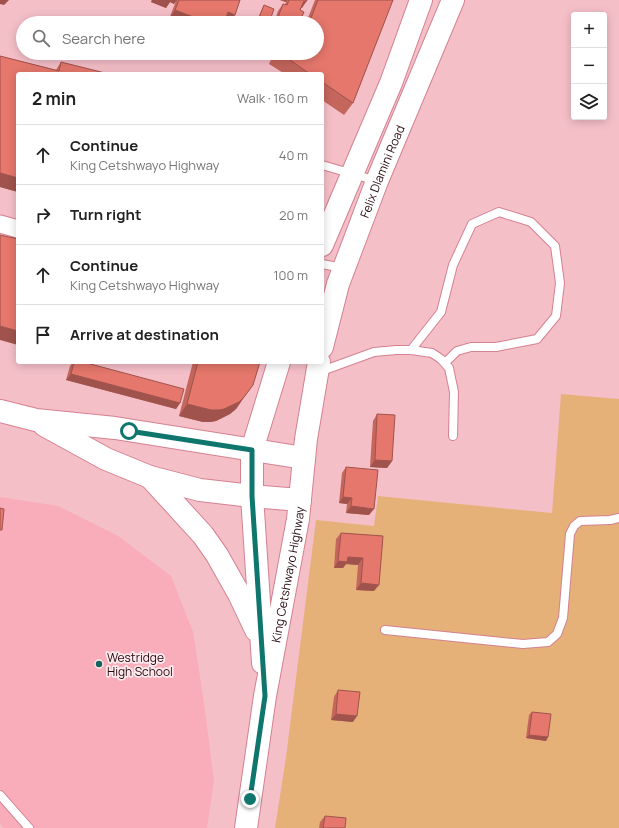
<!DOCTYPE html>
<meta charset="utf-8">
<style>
body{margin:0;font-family:Manrope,sans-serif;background:#f2f2f2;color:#222}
.controls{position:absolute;right:12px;top:12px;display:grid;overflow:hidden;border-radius:4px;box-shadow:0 2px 10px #0003}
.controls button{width:36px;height:36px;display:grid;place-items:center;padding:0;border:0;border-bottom:1px solid #e0e0e0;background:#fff;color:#222;font:20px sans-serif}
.stop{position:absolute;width:12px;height:12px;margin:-9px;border:3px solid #0f766e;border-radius:50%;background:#fff}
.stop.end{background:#0f766e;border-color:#fff;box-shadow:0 1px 4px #0008}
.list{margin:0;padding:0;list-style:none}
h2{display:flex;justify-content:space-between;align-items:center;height:52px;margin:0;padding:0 16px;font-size:17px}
h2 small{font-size:13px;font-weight:400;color:#767676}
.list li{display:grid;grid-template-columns:26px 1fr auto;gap:12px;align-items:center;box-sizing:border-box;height:60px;padding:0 16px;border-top:1px solid #e0e0e0}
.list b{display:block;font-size:15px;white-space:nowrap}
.list p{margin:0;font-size:13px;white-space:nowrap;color:#767676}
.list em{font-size:13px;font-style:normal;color:#767676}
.icon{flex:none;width:22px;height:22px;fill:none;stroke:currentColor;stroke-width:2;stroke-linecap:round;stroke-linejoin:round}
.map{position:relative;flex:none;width:619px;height:828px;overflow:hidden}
.search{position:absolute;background:#fff;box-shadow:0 2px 10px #0003;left:16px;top:16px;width:308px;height:44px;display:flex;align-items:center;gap:10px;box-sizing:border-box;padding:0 14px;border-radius:22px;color:#767676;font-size:15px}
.panel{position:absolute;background:#fff;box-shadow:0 2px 10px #0003;left:16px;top:72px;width:308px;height:292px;border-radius:4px}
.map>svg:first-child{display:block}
</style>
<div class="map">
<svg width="619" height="828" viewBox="0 0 619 828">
<rect width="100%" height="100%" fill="#f5bfc8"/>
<path fill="#f9acba" d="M 0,497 L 58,506 L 118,536 L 171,576 L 193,632 L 203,696 L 214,781 L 207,828 L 4,828 L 0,823 Z"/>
<path fill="#e5b179" d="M 561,394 L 619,399 L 619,828 L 275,828 L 286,757 L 316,520 L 374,526 L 378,496 L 552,513 Z"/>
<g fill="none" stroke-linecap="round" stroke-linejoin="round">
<defs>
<g id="lane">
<path d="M 322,165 L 377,181"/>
<path d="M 322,264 L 343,268"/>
<path d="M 411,350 L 441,312 L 453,265 L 472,224 L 499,212 L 531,222 L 555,246 L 560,283 L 556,316 L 537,339 L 496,347 L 471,347 L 457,351 L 445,363"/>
<path d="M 319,372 L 374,352 L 396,350 L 411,350 L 432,353 L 441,359 L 449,368 L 454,392 L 453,436"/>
<path d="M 385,630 L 523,644 L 548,642 L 557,634 L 563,618 L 570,534 L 574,526 L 580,521 L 610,520 L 619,518"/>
<path d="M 0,795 L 29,828"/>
</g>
<path id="street" d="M 0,224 L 18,229"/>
<g id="secondary">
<path d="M 322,245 L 391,83 L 421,0"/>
<path id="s1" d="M 322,347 L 338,284 L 377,181 L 453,0"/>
<path d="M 0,411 L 36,420 L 115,428 L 304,458"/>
<path d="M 44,425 L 106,459 L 150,477 L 200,490 L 252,496 L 300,500"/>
<path d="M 150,477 L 203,535 L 217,555 L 239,594 L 256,630"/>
<path d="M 263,663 L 252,496 L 252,450 L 279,362"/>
<path id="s2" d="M 246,828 L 265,696 L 298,519 L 306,439 L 319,362"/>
</g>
</defs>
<use href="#lane" stroke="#d48191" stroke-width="10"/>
<use href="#street" stroke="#d48191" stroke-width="19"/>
<use href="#secondary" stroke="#d48191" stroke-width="24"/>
<use href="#lane" stroke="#fff" stroke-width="8"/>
<use href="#street" stroke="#fff" stroke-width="17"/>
<use href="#secondary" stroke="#fff" stroke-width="22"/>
</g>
<g fill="#c5665d">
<path d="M 152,0 L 240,0 L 229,23 L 178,23 L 169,19 L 176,1 L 174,4 L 170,2 L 166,8 L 151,2 Z"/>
<path d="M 280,0 L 307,0 L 300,10 L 299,23 L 274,23 L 278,11 L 283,4 L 285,5 L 286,2 Z"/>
<path d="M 315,0 L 393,0 L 353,103 L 344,115 L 322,100 L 322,74 L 285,74 L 269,64 L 273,55 L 272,56 L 266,53 L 317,53 L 317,23 L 306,23 Z"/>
<path d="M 264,5 L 269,23 L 256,23 L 262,9 Z"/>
<path d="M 0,56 L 56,70 L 61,62 L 109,74 L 18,74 L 18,192 L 0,187 Z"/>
<path d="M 73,362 L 83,362 L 180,403 L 176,409 L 66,380 L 70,366 Z"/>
<path d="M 193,362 L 260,362 L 253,385 L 236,409 L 230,414 L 216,421 L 210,422 L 203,422 L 179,416 Z"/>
<path d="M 377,414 L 392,461 L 387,468 L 370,467 L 373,421 Z"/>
<path d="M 346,467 L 369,515 L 346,513 L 347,504 L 339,503 L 342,473 Z"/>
<path d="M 341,533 L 383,536 L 374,591 L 356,590 L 358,565 L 346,564 L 343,568 L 334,568 L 336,539 Z"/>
<path d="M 338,690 L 353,722 L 331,720 L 334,697 Z"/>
<path d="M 532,712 L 548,737 L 546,741 L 526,738 L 529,715 Z"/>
<path d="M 325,816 L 345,828 L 319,828 L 320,822 Z"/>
</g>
<g fill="#a0534c">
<path d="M 0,0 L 9,0 L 4,5 L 0,4 Z"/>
<path d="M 152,0 L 177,0 L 174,4 L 170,2 L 166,8 L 151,2 Z"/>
<path d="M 280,0 L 287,0 L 286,2 Z"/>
<path d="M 304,1 L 306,2 L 302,8 L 299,8 Z"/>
<path d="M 175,10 L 209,23 L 178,23 L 169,19 Z"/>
<path d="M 228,12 L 235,15 L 229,23 L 225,23 L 222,22 Z"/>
<path d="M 266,53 L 274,53 L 272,56 Z"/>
<path d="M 0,173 L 18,178 L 18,192 L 0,187 Z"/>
<path d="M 0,326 L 18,331 L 18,345 L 0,340 Z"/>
<path d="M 71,374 L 180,403 L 176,409 L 66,380 Z"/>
<path d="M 244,397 L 236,409 L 230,414 L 216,421 L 210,422 L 203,422 L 179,416 L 187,404 Z"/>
<path d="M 375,460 L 392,461 L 387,468 L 370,467 Z"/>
<path d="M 343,497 L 352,498 L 347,504 L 339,503 Z"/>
<path d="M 351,506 L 374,509 L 369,515 L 346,513 Z"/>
<path d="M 348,557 L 363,558 L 358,565 L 346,564 L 343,568 L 334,568 L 338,561 Z"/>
<path d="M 361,583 L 379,585 L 374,591 L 356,590 Z"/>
<path d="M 336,714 L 357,716 L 353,722 L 331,720 Z"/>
<path d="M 529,735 L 548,737 L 546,741 L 526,738 Z"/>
</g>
<g fill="#e5776c" stroke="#a0534c">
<path d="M 179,0 L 240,0 L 235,15 L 228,12 L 224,23 L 209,23 L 175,10 Z"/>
<path d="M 289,0 L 307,0 L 306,2 L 304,1 L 300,10 L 304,12 L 299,23 L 297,23 L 290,20 L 288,23 L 276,23 L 283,4 L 287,5 Z"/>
<path d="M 318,0 L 393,0 L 353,103 L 322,82 L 322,74 L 310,74 L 280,53 L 317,53 L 317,23 L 309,23 Z"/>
<path d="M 264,5 L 274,9 L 269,23 L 257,23 Z"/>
<path d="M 290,20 L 297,23 L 289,23 Z"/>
<path d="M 0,56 L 59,71 L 61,62 L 109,74 L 18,74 L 18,178 L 0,173 Z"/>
<path d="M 0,235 L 18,239 L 18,331 L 0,326 Z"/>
<path d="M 74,362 L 83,362 L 184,389 L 180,403 L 71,374 Z"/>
<path d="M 198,362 L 260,362 L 253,385 L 244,397 L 239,402 L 224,409 L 219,410 L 211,410 L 187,404 Z"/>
<path d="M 377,414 L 395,415 L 392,461 L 375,460 Z"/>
<path d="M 346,467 L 378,470 L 374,509 L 351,506 L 352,498 L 343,497 Z"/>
<path d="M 0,508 L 4,509 L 2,530 L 0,530 Z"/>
<path d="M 341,533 L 383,536 L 379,585 L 361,583 L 363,558 L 348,557 L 347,562 L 338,561 Z"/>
<path d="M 338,690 L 360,692 L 357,716 L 336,714 Z"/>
<path d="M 532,712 L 551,714 L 548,737 L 529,735 Z"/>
<path d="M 325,816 L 346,818 L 345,828 L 323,828 Z"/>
</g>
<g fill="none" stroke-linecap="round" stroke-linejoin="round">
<path stroke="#0f766e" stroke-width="5" d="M 129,431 L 252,450 L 252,496 L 265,696 L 250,799"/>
</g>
<circle fill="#15635d" stroke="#feebee" stroke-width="1.5" cx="99" cy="664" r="4"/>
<g text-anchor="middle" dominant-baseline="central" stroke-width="3.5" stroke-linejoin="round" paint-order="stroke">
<g font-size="12" fill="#26080f" stroke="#feebee">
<text stroke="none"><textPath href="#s1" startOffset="186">Felix Dlamini Road</textPath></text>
<text stroke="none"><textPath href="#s2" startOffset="257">King Cetshwayo Highway</textPath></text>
</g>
<g font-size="12" fill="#26080f" stroke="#feebee" text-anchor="start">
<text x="107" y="657">Westridge<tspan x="107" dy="14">High School</tspan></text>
</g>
</g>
</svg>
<div class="controls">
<button>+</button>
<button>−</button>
<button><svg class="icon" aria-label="layers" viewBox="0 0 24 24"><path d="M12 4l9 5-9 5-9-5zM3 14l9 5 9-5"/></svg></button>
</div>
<div class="stop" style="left:129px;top:431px"></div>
<div class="stop end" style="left:250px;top:799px"></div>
<div class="search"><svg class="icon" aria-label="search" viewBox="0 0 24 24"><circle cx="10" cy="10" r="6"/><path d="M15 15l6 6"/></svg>Search here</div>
<section class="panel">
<h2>2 min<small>Walk · 160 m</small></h2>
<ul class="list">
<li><svg class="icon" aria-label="ahead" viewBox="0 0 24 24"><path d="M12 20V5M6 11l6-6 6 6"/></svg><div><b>Continue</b><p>King Cetshwayo Highway</p></div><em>40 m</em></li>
<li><svg class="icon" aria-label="right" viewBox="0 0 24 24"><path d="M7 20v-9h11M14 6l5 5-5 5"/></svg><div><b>Turn right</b></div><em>20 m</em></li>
<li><svg class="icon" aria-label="ahead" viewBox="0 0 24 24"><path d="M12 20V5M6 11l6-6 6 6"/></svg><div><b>Continue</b><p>King Cetshwayo Highway</p></div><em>100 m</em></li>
<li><svg class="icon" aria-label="arrive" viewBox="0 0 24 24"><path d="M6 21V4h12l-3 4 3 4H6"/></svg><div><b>Arrive at destination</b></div></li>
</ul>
</section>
</div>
